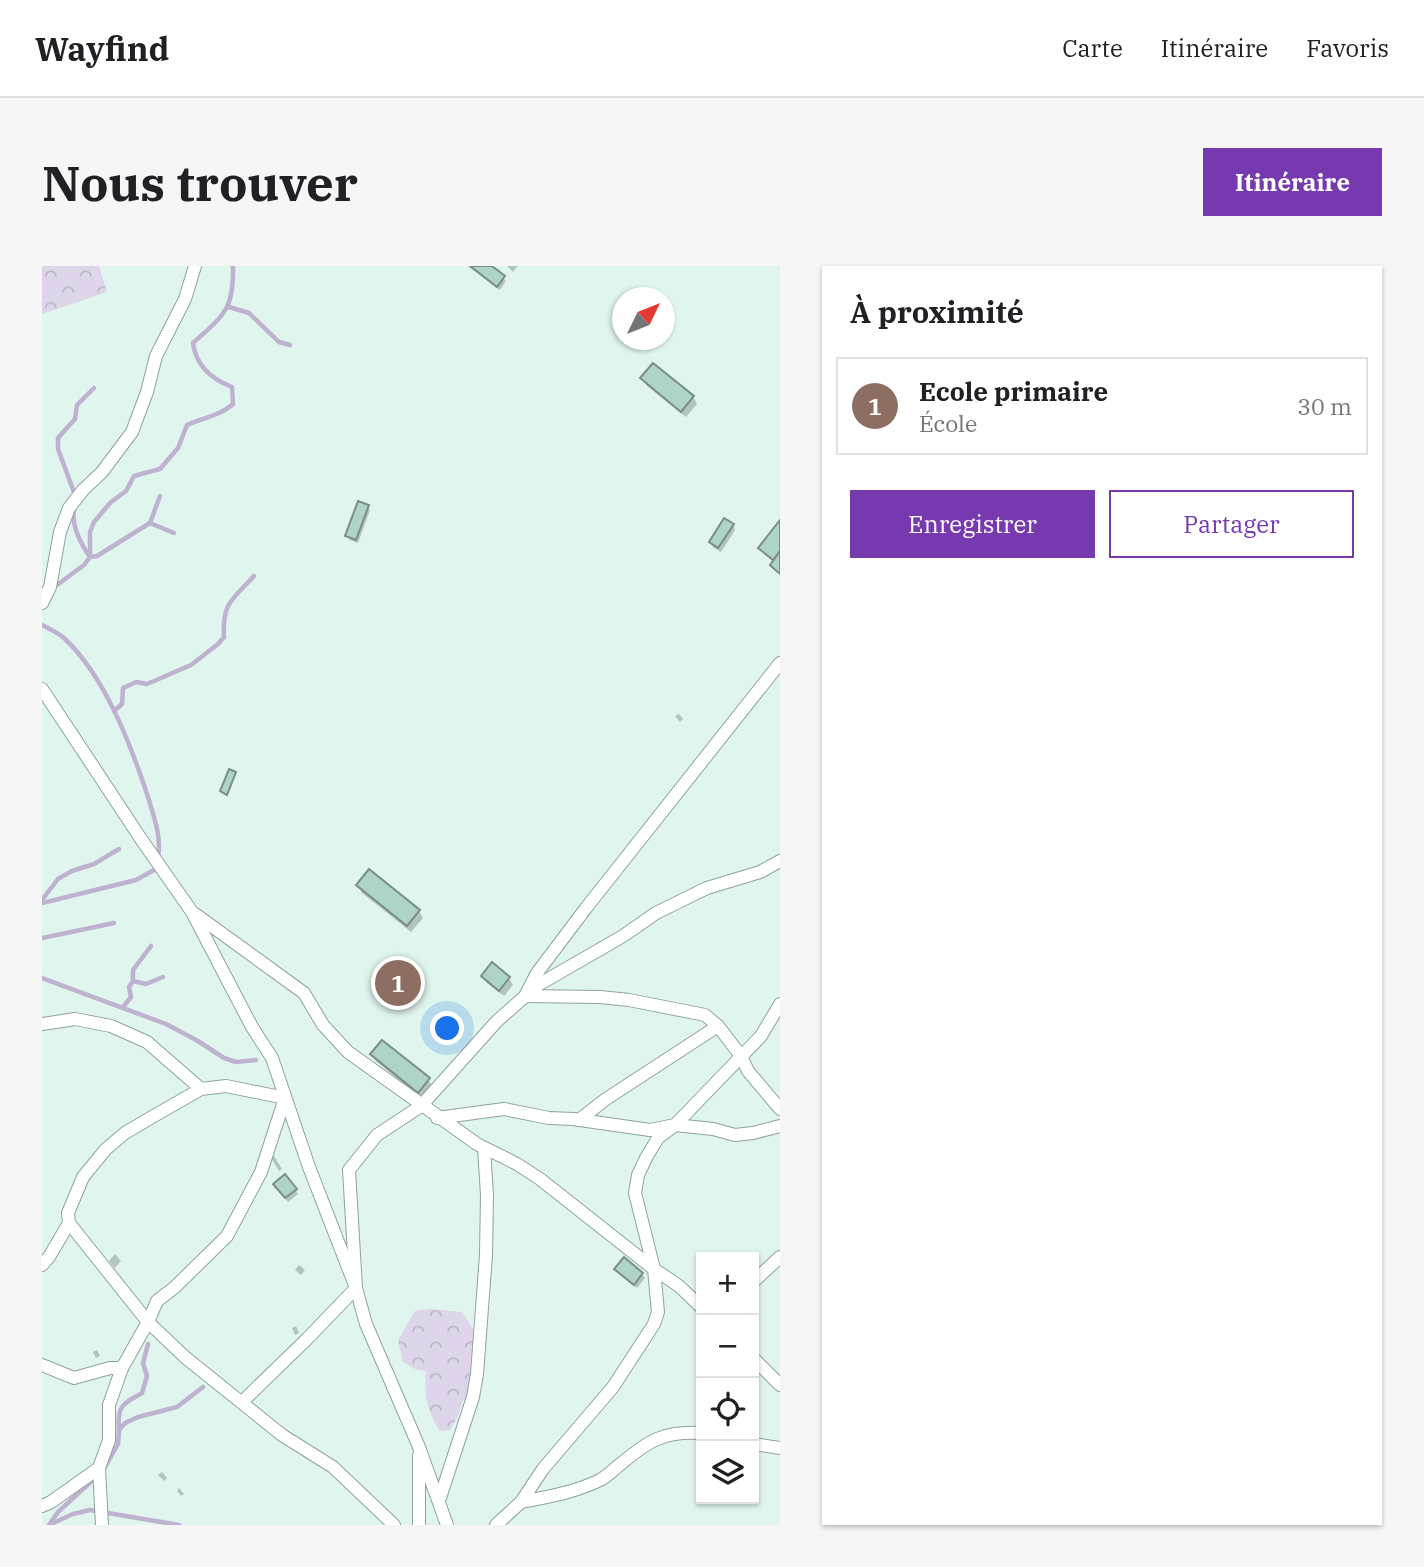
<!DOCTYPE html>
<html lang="fr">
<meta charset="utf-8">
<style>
body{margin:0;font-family:"IBM Plex Serif",serif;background:#f6f6f6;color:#202124}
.controls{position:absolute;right:21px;bottom:21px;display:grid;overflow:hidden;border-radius:0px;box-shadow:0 2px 5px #0004}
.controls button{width:63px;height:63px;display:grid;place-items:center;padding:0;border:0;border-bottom:2px solid #e0e0e0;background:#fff;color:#202124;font:35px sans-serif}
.compass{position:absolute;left:570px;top:21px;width:63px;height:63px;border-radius:50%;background:#fff;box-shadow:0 2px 5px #0004;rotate:47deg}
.you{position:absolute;left:406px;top:763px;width:24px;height:24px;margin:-18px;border:5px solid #fff;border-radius:50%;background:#1a73e8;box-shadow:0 0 0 10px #1a73e833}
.badge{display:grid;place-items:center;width:46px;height:46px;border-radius:50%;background:#7639af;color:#fff;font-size:23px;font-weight:700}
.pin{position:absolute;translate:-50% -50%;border:4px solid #fff;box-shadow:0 2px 7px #0006}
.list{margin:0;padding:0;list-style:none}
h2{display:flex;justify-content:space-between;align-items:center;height:91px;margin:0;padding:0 28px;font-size:30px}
h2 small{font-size:23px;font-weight:400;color:#757577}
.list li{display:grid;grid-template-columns:46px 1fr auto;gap:21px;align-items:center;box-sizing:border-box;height:98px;margin:0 14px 14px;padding:0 14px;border:2px solid #e0e0e0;border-radius:0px}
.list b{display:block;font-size:26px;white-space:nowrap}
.list p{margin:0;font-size:23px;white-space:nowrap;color:#757577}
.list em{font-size:23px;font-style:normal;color:#757577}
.actions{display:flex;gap:14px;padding:21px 28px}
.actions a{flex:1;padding:16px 0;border:2px solid #7639af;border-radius:0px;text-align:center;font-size:24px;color:#7639af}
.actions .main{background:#7639af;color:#fff}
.icon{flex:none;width:38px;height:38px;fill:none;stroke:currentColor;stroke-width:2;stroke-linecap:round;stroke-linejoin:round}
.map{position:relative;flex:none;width:738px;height:1259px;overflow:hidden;border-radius:0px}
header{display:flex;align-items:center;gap:42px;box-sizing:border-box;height:98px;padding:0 35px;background:#fff;border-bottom:2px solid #e0e0e0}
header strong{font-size:33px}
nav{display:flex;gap:38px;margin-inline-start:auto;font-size:24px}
.intro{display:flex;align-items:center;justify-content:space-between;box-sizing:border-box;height:168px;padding:0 42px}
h1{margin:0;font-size:49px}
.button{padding:18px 32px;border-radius:0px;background:#7639af;color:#fff;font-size:24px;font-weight:700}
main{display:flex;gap:42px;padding:0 42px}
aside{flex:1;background:#fff;border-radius:0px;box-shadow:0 2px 5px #0004}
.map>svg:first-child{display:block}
</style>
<header>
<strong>Wayfind</strong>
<nav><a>Carte</a><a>Itinéraire</a><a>Favoris</a></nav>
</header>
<div class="intro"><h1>Nous trouver</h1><a class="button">Itinéraire</a></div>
<main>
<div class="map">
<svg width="738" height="1259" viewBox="0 0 738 1259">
<defs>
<pattern id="forest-crowns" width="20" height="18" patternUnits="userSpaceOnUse" patternTransform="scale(1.75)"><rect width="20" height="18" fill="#ded5eb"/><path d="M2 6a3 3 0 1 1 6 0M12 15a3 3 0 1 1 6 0" fill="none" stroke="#bdb6c8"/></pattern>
</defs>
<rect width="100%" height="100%" fill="#dff5ed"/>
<g fill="url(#forest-crowns)">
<path d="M 0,0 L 57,0 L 65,26 L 0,48 Z"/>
<path d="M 388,1043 L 420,1046 L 431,1063 L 435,1108 L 431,1131 L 421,1134 L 415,1152 L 408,1164 L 398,1165 C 385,1145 382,1129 384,1105 L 375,1104 L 361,1096 L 356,1074 L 373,1045 Z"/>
</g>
<g fill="#0003">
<path d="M 426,0 L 448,0 L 464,15 L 458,24 Z"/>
<path d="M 465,0 L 476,0 L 471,6 Z"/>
<path d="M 601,113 L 651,131 L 655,138 L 644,151 L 605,120 Z"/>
<path d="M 325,240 L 328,244 L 316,277 L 308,274 L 305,270 Z"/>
<path d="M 691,259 L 693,264 L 679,286 L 671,281 L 669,276 Z"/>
<path d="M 637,448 L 641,453 L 638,456 L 633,450 Z"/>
<path d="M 316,620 L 377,645 L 381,652 L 369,666 L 320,627 Z"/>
<path d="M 441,710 L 467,712 L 471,719 L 462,730 L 445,717 Z"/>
<path d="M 330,788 L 386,813 L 390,820 L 380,833 L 334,795 Z"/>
<path d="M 232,890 L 240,903 L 237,905 L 229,892 Z"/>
<path d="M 236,923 L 254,924 L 256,928 L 246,936 Z"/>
<path d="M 73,988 L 79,995 L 73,1002 L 67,995 Z"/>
<path d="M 257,999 L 263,1004 L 259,1009 L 253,1004 Z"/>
<path d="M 575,1003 L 600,1008 L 603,1012 L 595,1022 Z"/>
<path d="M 254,1060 L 257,1067 L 253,1069 L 250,1062 Z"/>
<path d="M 55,1084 L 58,1090 L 54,1092 L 51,1086 Z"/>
<path d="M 120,1206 L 125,1212 L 122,1215 L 116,1209 Z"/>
<path d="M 137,1222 L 142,1228 L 139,1230 L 135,1225 Z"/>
</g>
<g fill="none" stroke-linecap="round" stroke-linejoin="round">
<g stroke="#beb2d0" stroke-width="4.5">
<path d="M 187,41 L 207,47 L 237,76 L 248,79"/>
<path d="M 33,229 L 16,183 L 16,172 L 33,153 L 35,139 L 52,122"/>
<path d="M 32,244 C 29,261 39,278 48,291 L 55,290 L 108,257 L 132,267"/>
<path d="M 108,257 L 118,230"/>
<path d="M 15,319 L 42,299 L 48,291 L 48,266 L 52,256 L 69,236 L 84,225 L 92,210 L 118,203 L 136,182 L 145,159 C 161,152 179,149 191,138 L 190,121 C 169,113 154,100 151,77 C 182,49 192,44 191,0"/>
<path d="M 0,359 C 7,363 17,367 23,373 C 63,411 88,477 105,528 C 111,548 120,571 116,591"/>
<path d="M 72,445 L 80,438 L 81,422 L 94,416 L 105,418 L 149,399 L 176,378 L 182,371 C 180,337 190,334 212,310"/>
<path d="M 0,634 L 16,613 L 30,605 L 52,598 L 77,583"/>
<path d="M 0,637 L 94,614 L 114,603 L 114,599"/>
<path d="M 0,672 L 72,657"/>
<path d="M 0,712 L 124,758 L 156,775 L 182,792 L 194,796 L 214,794"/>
<path d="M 91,715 L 104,718 L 121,711"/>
<path d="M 81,741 L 89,731 L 87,721 L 91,715 L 91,704 L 109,680"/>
<path d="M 77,1164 C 75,1140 80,1138 100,1127 L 105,1110 L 101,1097 L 106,1078"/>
<path d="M 62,1203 L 76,1178 L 77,1164 L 83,1157 L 96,1151 L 135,1141 L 161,1121"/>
<path d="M 9,1258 L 31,1248 L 48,1244 L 137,1259"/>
<path d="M 7,1259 L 16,1246 L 53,1212"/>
</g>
</g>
<g fill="#aed4c7" stroke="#7a8e87" stroke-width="2">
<path d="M 428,0 L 450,0 L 463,10 L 455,21 Z"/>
<path d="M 611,97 L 652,130 L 639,146 L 598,112 Z"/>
<path d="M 316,235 L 327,239 L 314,274 L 303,270 Z"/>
<path d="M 682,252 L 692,258 L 676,282 L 667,276 Z"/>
<path d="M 738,254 L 738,285 L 731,294 L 716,282 Z"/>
<path d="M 738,285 L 738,308 L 728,299 Z"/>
<path d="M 187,503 L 194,506 L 185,529 L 178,525 Z"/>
<path d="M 327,603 L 378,644 L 365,660 L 314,619 Z"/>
<path d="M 450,696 L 468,711 L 457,725 L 439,710 Z"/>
<path d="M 340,774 L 388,812 L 376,827 L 328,788 Z"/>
<path d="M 243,908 L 255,923 L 243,932 L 231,918 Z"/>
<path d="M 582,991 L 601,1007 L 592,1019 L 572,1003 Z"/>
</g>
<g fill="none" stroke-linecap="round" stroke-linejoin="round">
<defs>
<g id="minor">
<path d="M 0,337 L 8,321 L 18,266 L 27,242 L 41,224 L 60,206 L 90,166 L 105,126 L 114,90 L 143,33 L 153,0"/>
<path d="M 738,397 L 544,642 L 495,707 L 483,730 L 558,731 L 587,734 L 663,749 L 676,760 L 699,790 L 706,805 L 738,843"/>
<path d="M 0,423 L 99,573 L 150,646 L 210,761 L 230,792 L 267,901 L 314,1022 L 324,1058 L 377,1181 L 405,1259"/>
<path d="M 153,648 L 262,727 L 281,759 L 306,786 L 435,878 L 475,898 L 498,913 L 612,1003 L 637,1020 L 659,1041"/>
<path d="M 0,758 L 33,753 L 69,760 L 105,776 L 159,823"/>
<path d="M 395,852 L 462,843 L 507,852 L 531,853 L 608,864 L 633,859 L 671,863 L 693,869 L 711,867 L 738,860"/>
<path d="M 537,854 L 564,833 L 676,760"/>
<path d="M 0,999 L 7,991 L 27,957"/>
<path d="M 712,1015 L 738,991"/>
<path d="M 712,1093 L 738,1119"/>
<path d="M 0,1099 L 32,1112 L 68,1102 L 80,1102"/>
<path d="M 200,1136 L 266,1072 L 314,1022 L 307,904 L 335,869 L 379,840 L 455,755 L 496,719 L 581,670 L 614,647 L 665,622 L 718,606 L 738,595"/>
<path d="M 712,1178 L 738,1182"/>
<path d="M 377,1189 L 377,1259"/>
<path d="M 397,1235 L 431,1131 L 435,1108 L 444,989 L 445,929 L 442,882"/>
<path d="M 479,1236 C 506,1231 534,1226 558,1214 C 566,1210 573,1202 580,1197 C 607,1174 623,1165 659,1167"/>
<path d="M 0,1240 L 9,1236 L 57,1202"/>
<path d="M 60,1259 L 57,1202 L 67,1174 L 67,1139 L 80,1102 L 106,1056 L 115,1035 L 133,1021 L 185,970 L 219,906 L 243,832 L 184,820 L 159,823 L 110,851 L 83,867 L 64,883 L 41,911 L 26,947 L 27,957 L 106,1056 L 144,1092 L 240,1169 L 291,1201 L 352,1259"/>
<path d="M 454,1259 L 479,1236 L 501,1203 L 571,1121 L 612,1058 L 616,1046 L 612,1003 L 593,927 L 596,909 L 604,892 L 616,872 L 633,859 L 719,770 L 738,738"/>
</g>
</defs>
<use href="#minor" stroke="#8fa39c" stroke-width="14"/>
<use href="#minor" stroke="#fff" stroke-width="12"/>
</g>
</svg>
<div class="controls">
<button>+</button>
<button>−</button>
<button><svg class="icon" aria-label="locate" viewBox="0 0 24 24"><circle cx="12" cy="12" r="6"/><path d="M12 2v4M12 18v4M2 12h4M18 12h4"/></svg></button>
<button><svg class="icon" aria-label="layers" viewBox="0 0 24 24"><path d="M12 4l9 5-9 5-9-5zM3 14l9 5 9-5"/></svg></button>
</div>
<svg class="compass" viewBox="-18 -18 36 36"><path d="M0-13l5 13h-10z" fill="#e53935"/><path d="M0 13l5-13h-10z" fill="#757577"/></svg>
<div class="you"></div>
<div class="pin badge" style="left:356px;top:717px;background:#8d6e63">1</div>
</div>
<aside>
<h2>À proximité<small></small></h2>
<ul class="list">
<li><span class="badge" style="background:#8d6e63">1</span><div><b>Ecole primaire</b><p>École</p></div><em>30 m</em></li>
</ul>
<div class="actions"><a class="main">Enregistrer</a><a>Partager</a></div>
</aside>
</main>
